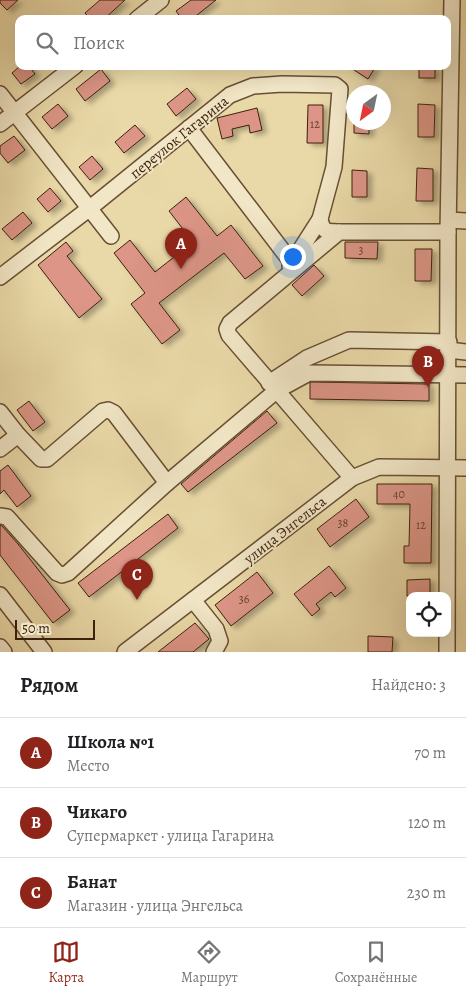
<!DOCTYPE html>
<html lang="ru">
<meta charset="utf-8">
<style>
body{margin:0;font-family:Alegreya,serif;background:#f2f2f2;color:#202124}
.controls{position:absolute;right:15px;bottom:15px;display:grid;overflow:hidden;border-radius:10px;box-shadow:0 5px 20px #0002}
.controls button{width:45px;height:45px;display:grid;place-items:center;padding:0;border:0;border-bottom:1px solid #e0e0e0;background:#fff;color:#202124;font:25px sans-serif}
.compass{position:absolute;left:346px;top:85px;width:45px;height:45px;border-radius:50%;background:#fff;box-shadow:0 5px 20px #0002;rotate:213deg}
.scale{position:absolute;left:15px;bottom:12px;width:80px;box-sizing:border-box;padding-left:5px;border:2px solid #3c210d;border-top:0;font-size:14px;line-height:18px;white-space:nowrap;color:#3c210d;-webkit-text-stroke:4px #f1e6c6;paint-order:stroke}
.you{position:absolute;left:292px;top:256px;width:18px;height:18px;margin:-12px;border:4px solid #fff;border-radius:50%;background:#1a73e8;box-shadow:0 0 0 8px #1a73e833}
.badge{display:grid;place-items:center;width:32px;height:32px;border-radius:50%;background:#8f2418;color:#fff;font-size:16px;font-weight:700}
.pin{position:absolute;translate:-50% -41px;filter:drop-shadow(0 1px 2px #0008)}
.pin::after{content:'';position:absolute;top:26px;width:18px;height:15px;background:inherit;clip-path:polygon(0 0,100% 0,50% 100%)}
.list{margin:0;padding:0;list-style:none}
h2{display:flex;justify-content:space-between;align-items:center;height:65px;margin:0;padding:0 20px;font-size:21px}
h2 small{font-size:16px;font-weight:400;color:#757577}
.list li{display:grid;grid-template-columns:32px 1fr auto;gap:15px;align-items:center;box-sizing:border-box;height:70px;padding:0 20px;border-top:1px solid #e0e0e0}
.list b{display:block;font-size:19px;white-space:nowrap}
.list p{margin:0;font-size:16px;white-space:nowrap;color:#757577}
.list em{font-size:16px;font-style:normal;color:#757577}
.icon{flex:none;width:28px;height:28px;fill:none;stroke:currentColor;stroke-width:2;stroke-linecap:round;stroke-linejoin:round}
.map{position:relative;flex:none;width:466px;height:652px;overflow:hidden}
.search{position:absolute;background:#fff;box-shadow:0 5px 20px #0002;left:15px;right:15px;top:15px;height:55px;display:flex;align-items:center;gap:12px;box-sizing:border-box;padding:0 18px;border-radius:10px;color:#757577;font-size:19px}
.sheet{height:275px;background:#fff}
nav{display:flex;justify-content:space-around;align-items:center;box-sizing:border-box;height:70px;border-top:1px solid #e0e0e0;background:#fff;font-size:14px;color:#757577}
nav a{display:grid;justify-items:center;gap:2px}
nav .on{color:#8f2418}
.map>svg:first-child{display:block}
</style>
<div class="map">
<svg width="466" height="652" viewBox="0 0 466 652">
<defs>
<filter id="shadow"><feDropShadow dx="5" dy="3" stdDeviation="2.5" flood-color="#0004"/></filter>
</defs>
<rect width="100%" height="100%" fill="#ead9a8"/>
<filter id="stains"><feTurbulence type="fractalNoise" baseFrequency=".004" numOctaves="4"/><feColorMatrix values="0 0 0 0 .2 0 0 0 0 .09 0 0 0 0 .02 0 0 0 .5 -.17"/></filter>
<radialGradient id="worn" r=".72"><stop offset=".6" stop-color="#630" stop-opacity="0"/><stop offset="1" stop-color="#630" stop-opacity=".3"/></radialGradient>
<g fill="#dc9586" stroke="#3c210d" filter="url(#shadow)">
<path d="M 0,0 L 18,0 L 7,10 L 0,3 Z"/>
<path d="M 100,0 L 125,0 L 104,19 L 90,19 L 85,13 Z"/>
<path d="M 191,0 L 216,0 L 192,19 L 182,19 L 176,11 Z"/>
<path d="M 20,66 L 29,66 L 35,74 L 21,84 L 12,73 Z"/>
<path d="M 348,66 L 376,66 L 368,79 Z"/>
<rect x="419" y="66" width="16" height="12"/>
<path d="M 101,69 L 110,81 L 85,101 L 76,89 Z"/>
<path d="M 187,88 L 196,99 L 176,116 L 167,104 Z"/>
<path d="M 58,104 L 68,116 L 52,129 L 42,117 Z"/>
<path d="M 418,104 L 435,105 L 434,137 L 418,137 Z"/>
<path d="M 308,105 L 323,105 L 323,143 L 307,143 Z"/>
<path d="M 257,108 L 262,130 L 250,133 L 249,125 L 232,129 L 233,136 L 222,139 L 217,118 Z"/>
<path d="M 354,122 L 369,122 L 369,134 L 354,133 Z"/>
<path d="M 135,125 L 145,136 L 124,153 L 115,142 Z"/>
<path d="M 14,136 L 25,150 L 8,163 L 0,153 L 0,146 Z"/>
<path d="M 92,156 L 103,169 L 90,180 L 79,167 Z"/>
<path d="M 417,168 L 433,169 L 433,201 L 416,201 Z"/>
<path d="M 352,170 L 367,171 L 367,197 L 352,197 Z"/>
<path d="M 50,188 L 61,201 L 48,212 L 37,199 Z"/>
<path d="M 186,197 L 217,236 L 231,225 L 263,266 L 245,279 L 224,253 L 159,303 L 180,330 L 162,344 L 131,304 L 145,293 L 114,253 L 130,240 L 155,272 L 193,242 L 169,211 Z"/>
<path d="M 23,212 L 32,223 L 12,240 L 2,229 Z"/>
<path d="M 66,242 L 73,251 L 67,256 L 102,299 L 79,318 L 38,265 Z"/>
<path d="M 345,242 L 378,242 L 377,259 L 345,258 Z"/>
<path d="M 415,249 L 432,249 L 431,281 L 415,281 Z"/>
<path d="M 314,265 L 324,276 L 302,296 L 292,285 Z"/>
<path d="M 311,382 L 429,384 L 429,401 L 310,399 L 310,383 Z"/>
<path d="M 29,401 L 45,422 L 33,431 L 17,410 Z"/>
<path d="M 267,411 L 277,423 L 188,492 L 181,484 Z"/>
<path d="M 8,465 L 31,496 L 17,507 L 4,490 L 0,494 L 0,471 Z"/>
<path d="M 377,484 L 432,484 L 431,563 L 404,563 L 404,546 L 409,546 L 410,504 L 377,504 Z"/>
<path d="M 356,499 L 369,517 L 330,547 L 317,529 Z"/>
<path d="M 168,514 L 178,528 L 89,597 L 78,583 Z"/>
<path d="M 0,525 L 2,526 L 18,544 L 70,610 L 53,623 L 0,555 Z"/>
<path d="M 329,566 L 346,588 L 335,597 L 331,592 L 316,604 L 320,609 L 312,616 L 294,594 Z"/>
<path d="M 257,572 L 273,593 L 231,626 L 215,605 Z"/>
<path d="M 430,579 L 430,596 L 407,596 L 407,580 Z"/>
<path d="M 195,623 L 209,639 L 193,652 L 158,652 Z"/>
<path d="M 368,636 L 393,637 L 392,652 L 368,652 Z"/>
</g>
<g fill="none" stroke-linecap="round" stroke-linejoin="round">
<defs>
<g id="minor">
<path d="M 137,19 L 161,0"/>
<path d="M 0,94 L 111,236"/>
<path d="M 0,124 L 75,66"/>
<path d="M 189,128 L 292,263"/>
<path d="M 449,220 L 466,221"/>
<path d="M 290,266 L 320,219"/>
<path d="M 0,277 L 90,208 L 230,95 L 253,86 L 282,84 L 335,85 L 340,89 L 334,167 L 320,219 C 323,233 327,231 339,232"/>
<path d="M 449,350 L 466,352"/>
<path d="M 269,383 L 307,358 L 349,340 L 449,342"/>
<path d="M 0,412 L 18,435 L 0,449"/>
<path d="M 18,435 L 41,459 L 47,459 L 103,411 L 108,410 L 114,413 L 167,483"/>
<path d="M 352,478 L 229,335 L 227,329 L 230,323 L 339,232 L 448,232"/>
<path d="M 0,516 L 7,517 L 57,573 L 62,575 L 68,573 L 167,483 L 276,391 L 309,373 L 466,375"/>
<path d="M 0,595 L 44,652"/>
<path d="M 193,600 L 216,629 L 220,641 L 214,652"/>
<path d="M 0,647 L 4,652"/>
<path d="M 125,652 L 352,478 L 379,467 L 466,468"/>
<path d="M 447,652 L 448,232 L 452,0"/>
</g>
</defs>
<use href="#minor" stroke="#684f34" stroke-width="18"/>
<use href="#minor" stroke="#f1e6c6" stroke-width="15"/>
</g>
<g text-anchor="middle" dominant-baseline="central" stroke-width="4" stroke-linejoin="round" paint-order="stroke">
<g font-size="12" fill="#643e2b">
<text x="315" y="124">12</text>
<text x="361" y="250">3</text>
<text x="399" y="494">40</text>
<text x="343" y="523">38</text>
<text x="421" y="525">12</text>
<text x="244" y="599">36</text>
</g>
<g font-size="15" fill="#3c210d" stroke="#f1e6c6">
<text transform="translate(179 137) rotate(-39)">переулок Гагарина</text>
<text transform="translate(285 530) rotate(-38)">улица Энгельса</text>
</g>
</g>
<rect width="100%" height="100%" filter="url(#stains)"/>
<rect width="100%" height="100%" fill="url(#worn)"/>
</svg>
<div class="controls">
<button><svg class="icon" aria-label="locate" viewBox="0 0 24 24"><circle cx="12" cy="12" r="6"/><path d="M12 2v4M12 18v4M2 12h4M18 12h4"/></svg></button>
</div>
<svg class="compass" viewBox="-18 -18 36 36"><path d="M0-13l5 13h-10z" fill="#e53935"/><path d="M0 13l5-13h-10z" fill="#757577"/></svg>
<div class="scale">50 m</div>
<div class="you"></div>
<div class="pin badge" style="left:181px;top:269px">A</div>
<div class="pin badge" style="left:428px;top:387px">B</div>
<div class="pin badge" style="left:137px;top:600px">C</div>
<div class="search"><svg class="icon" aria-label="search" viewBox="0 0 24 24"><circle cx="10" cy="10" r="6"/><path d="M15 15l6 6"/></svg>Поиск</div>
</div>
<section class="sheet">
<h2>Рядом<small>Найдено: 3</small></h2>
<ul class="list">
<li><span class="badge">A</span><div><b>Школа №1</b><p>Место</p></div><em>70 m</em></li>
<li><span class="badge">B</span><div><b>Чикаго</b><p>Супермаркет · улица Гагарина</p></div><em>120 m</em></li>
<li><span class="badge">C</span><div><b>Банат</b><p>Магазин · улица Энгельса</p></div><em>230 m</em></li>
</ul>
</section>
<nav>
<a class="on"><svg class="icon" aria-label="map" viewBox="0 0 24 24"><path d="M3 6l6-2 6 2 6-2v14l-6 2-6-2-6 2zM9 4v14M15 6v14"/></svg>Карта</a>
<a><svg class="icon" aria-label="directions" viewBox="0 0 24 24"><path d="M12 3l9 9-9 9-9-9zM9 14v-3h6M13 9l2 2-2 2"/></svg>Маршрут</a>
<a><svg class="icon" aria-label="saved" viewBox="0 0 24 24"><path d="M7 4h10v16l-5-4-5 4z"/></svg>Сохранённые</a>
</nav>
